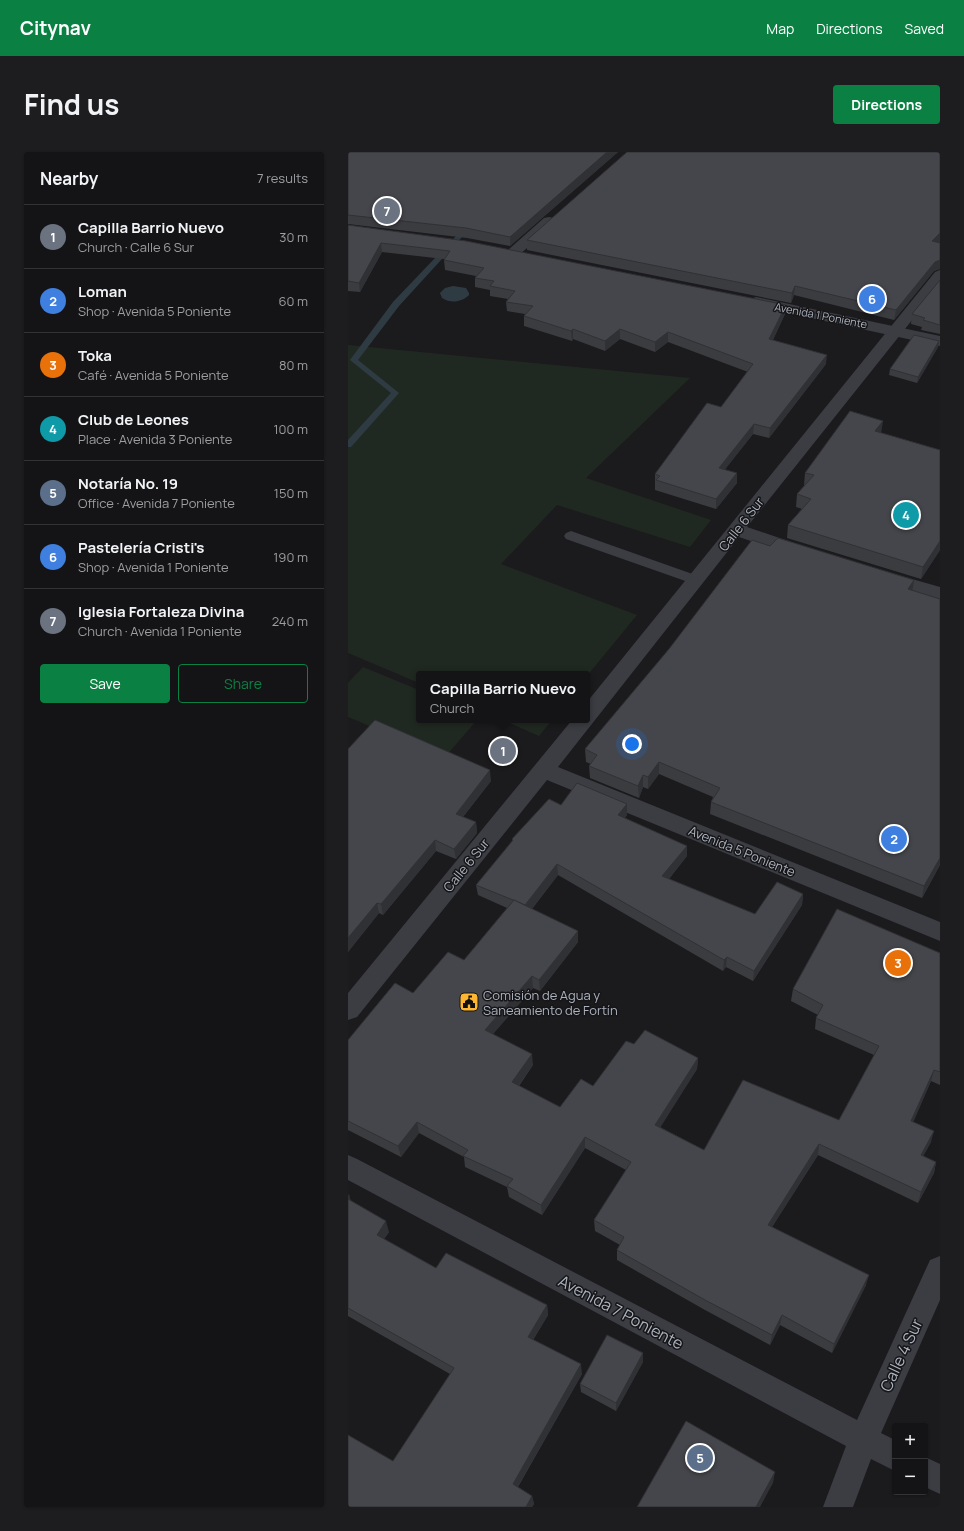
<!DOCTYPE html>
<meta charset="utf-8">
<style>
body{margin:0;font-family:Manrope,sans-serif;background:#1d1d1f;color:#f1f3f6}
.controls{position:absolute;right:12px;bottom:12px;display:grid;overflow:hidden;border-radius:4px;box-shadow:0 1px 3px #0004}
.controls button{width:36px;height:36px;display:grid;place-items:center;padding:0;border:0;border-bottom:1px solid #333335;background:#141416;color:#f1f3f6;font:20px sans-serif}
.you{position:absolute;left:284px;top:592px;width:14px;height:14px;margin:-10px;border:3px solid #fff;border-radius:50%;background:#1a73e8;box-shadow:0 0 0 6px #1a73e833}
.badge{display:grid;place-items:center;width:26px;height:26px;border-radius:50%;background:#0b8043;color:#fff;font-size:13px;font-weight:700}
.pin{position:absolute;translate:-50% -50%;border:2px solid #fff;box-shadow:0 1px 4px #0006}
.popup{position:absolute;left:68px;top:519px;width:174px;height:52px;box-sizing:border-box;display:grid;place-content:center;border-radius:4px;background:#141416;filter:drop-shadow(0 1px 3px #0005);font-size:13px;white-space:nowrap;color:#9d9ea1}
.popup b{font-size:15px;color:#f1f3f6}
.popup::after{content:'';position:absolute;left:50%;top:100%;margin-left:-8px;border:8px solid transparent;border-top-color:#141416}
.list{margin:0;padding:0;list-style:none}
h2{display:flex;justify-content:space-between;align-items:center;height:52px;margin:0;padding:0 16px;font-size:17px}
h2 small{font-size:13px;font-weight:400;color:#9d9ea1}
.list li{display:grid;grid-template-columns:26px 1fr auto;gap:12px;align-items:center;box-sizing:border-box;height:64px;padding:0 16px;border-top:1px solid #333335}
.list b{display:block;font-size:15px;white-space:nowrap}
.list p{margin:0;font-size:13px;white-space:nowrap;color:#9d9ea1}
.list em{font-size:13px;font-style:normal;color:#9d9ea1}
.actions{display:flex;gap:8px;padding:12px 16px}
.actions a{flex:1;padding:9px 0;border:1px solid #0b8043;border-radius:4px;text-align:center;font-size:14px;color:#0b8043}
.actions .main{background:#0b8043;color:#fff}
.map{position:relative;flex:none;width:592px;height:1355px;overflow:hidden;border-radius:4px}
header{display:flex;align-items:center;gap:24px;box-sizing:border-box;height:56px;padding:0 20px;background:#0b8043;color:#fff}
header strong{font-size:19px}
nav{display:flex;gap:22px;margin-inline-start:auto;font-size:14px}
.intro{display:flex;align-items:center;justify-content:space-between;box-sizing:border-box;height:96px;padding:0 24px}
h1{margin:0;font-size:28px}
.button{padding:10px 18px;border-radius:4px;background:#0b8043;color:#fff;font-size:14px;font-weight:700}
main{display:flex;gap:24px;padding:0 24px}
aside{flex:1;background:#141416;border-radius:4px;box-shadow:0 1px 3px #0004}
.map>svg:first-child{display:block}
</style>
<header>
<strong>Citynav</strong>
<nav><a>Map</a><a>Directions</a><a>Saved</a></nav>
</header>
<div class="intro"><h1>Find us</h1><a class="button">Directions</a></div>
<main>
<aside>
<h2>Nearby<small>7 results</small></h2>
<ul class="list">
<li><span class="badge" style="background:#6b7280">1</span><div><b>Capilla Barrio Nuevo</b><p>Church · Calle 6 Sur</p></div><em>30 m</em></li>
<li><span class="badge" style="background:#3f7fe0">2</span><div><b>Loman</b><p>Shop · Avenida 5 Poniente</p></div><em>60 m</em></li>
<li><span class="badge" style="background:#e8710a">3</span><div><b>Toka</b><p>Café · Avenida 5 Poniente</p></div><em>80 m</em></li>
<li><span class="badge" style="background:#0f9aa8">4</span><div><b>Club de Leones</b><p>Place · Avenida 3 Poniente</p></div><em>100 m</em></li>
<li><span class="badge" style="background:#5c6f8a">5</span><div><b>Notaría No. 19</b><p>Office · Avenida 7 Poniente</p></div><em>150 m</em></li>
<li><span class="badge" style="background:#3f7fe0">6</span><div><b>Pastelería Cristi's</b><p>Shop · Avenida 1 Poniente</p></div><em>190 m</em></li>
<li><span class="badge" style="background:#6b7280">7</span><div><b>Iglesia Fortaleza Divina</b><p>Church · Avenida 1 Poniente</p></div><em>240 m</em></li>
</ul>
<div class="actions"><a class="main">Save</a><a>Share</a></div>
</aside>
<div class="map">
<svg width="592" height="1355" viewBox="0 0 592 1355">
<rect width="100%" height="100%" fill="#1b1b1d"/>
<g fill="#202921">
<path d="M 0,193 L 342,226 L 238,326 L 363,368 L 342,395 L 209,353 L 153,412 L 289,463 L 239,524 L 239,522 L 71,522 L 71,531 L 0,501 Z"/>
<path d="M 15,515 L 71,538 L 71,568 L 129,568 L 97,605 L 0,565 L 0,531 Z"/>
<path d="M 155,568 L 204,568 L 191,584 Z"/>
</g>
<path fill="#2f3b43" d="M 105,134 L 118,136 L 121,141 L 121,143 C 114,150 103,152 94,146 L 92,141 L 97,136 Z"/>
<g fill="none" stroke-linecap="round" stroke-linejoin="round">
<path fill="#2f3b43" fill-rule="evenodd" d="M 116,73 L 121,74 L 114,85 L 51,154 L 10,208 L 51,241 L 3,295 L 0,295 L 0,288 L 43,241 L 2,208 L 45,150 L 109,83 Z"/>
<path fill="#3b3d43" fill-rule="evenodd" d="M 223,379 L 353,425 L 355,428 L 353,431 L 348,433 L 343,431 L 218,387 L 216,384 L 218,381 Z"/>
<g fill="#3b3d43" fill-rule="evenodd">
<path d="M 201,65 L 206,66 L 208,69 L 206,72 L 170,104 L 165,106 L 160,104 L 157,101 L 160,98 L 196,66 Z"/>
<path d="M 592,118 L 592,133 L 399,375 L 461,396 L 463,400 L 461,404 L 454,406 L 447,404 L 391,385 L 210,615 L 592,770 L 592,789 L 199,628 L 9,865 L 0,868 L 0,841 L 224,568 L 239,568 L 239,550 L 587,120 Z"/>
<path d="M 536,419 L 592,435 L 592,448 L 529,429 L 526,425 L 529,421 Z"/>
<path d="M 0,1003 L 9,1007 L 509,1268 L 582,1108 L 592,1104 L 592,1148 L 533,1281 L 547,1288 L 547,1319 L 523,1307 L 505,1355 L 475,1355 L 498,1294 L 0,1028 Z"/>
<path d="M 577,1305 L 592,1312 L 592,1342 L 577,1335 Z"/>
</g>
<path fill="#3b3d43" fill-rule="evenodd" d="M 408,145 L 592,184 L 592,194 L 402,153 L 400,150 L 402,147 Z"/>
</g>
<g fill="#3b3c40">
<path d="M 0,0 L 270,0 L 162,94 L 119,86 L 0,72 Z"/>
<path d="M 0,73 L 438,153 L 437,162 L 425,188 L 478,212 L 421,286 L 405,282 L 377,317 L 389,331 L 368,357 L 307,338 L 307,322 L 373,255 L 400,220 L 320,190 L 307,200 L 272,187 L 257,199 L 225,187 L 224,189 L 176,174 L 176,164 L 177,162 L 159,159 L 158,150 L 160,147 L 142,144 L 142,138 L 127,135 L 127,126 L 128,124 L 97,118 L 96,108 L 96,107 L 34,100 L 12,140 L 0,139 Z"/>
<path d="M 179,88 L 592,90 L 591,91 L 592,91 L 592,117 L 586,119 L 546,168 L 446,143 L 443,151 L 179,98 Z"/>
<path d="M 592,128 L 592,182 L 573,178 L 574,175 L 563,172 L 564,162 Z"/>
<path d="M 591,189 L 590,195 L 569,231 L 541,223 L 542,217 Z"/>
<path d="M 534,281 L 592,298 L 592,398 L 573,427 L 439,386 L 440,373 L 454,357 L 448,355 L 449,342 L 457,334 L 456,333 L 457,321 Z"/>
<path d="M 422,394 L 592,447 L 592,713 L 574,746 L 362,662 L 363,650 L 365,645 L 311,622 L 300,637 L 295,635 L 291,646 L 242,626 L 241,614 L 243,612 L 238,610 L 237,597 Z"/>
<path d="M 0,597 L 143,629 L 115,665 L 128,670 L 129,681 L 108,707 L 88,699 L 35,763 L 31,761 L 0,800 Z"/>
<path d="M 279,652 L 279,663 L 277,666 L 339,694 L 339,704 L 321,727 L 407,762 L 455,742 L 454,753 L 405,829 L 378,815 L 375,819 L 210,723 L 184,757 L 230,790 L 192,839 L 185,836 L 145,882 L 185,913 L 171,934 L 212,955 L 245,934 L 286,892 L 350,906 L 349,917 L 312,975 L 356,998 L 491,968 L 526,903 L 467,877 L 468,866 L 470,863 L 443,849 L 445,837 L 592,801 L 592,933 L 583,929 L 565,970 L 583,990 L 575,1004 L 588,1010 L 586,1021 L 570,1051 L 470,1003 L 424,1075 L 518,1133 L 484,1201 L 432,1173 L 422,1193 L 357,1158 L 269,1108 L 269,1098 L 272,1093 L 247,1079 L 246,1068 L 278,1018 L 237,996 L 194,1063 L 161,1045 L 159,1035 L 117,1015 L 116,1005 L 71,981 L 53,1005 L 0,978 L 0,888 L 65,841 L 116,808 L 159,756 L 130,743 L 128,733 L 164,690 L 164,687 L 213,653 Z"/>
<path d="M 0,1042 L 3,1049 L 41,1080 L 36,1087 L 88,1116 L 199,1153 L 200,1163 L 185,1188 L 234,1222 L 170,1335 L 184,1344 L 186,1352 L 184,1355 L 0,1355 L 45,1309 L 102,1222 L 0,1164 Z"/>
<path d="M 295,1210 L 268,1259 L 233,1240 L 232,1232 Z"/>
</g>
<g fill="#303134">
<path d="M 259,0 L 270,0 L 162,94 L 162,85 Z"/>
<path d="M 592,81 L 592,90 L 583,98 L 584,89 Z"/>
<path d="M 33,91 L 34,100 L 12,140 L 11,131 Z"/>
<path d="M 592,108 L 592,117 L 586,119 L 546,168 L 548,158 L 587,110 Z"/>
<path d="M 447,134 L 446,143 L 443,151 L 444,141 Z"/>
<path d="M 438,153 L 437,162 L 421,196 L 421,187 Z"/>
<path d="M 225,177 L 225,187 L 224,189 L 223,179 Z"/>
<path d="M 272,177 L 272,187 L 257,199 L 257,189 Z"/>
<path d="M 320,180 L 320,190 L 307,200 L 307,190 Z"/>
<path d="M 591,189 L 590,195 L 569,231 L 570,225 Z"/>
<path d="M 479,203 L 478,212 L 421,286 L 422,276 Z"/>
<path d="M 535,269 L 533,282 L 527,279 Z"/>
<path d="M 406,272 L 405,282 L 371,325 L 371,316 Z"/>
<path d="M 389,321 L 389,331 L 368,357 L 368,347 Z"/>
<path d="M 592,389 L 592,398 L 573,427 L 575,415 Z"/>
<path d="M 566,428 L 564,441 L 560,437 Z"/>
<path d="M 311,610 L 311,622 L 300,637 L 300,625 Z"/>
<path d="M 142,618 L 143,629 L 109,672 L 108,662 Z"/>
<path d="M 295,623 L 295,635 L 291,646 L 290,634 Z"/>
<path d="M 279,652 L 279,663 L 271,674 L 270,663 Z"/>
<path d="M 128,670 L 129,681 L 108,707 L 106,697 Z"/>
<path d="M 87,688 L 88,699 L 35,763 L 33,752 Z"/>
<path d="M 339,694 L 339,704 L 314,735 L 314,724 Z"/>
<path d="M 592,706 L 592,713 L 574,746 L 576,734 Z"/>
<path d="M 209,712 L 210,723 L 178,764 L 177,754 Z"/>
<path d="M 455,742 L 454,753 L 405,829 L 406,819 Z"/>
<path d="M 29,751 L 31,761 L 0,800 L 0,786 Z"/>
<path d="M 230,779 L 230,790 L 192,839 L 191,828 Z"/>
<path d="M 379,805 L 378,815 L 375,819 L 376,808 Z"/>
<path d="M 184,824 L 185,836 L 138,890 L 137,878 Z"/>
<path d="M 184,902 L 185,913 L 165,941 L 164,930 Z"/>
<path d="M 350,906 L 349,917 L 307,984 L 307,973 Z"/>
<path d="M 586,918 L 583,929 L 561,980 L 563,969 Z"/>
<path d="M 69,970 L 71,981 L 53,1005 L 50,994 Z"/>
<path d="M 586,979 L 583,990 L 570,1014 L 573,1003 Z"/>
<path d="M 237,985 L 237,996 L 194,1063 L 193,1053 Z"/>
<path d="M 471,992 L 470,1003 L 419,1083 L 420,1073 Z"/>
<path d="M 588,1010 L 586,1021 L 570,1051 L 573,1040 Z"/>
<path d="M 1,1042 L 4,1053 L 0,1053 L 0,1044 Z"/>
<path d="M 38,1069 L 41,1080 L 32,1093 L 29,1083 Z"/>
<path d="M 521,1123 L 518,1133 L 484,1201 L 486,1192 Z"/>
<path d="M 199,1153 L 200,1163 L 181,1195 L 180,1185 Z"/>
<path d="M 434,1163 L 432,1173 L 422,1193 L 424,1183 Z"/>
<path d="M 295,1201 L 295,1210 L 268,1259 L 268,1251 Z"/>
<path d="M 233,1212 L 234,1222 L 166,1341 L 165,1332 Z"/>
<path d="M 427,1320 L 425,1331 L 412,1355 L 408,1355 Z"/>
<path d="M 184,1344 L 186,1352 L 184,1355 L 178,1355 Z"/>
</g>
<g fill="#45464b" stroke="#303134">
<path d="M 0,0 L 259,0 L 162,85 L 118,76 L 0,63 Z"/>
<path d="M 279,0 L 592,0 L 592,81 L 584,89 L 592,91 L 592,108 L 587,110 L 548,158 L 447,134 L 444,141 L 179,88 Z"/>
<path d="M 0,73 L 118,89 L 438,153 L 421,187 L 479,203 L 422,276 L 406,272 L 371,316 L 389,321 L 368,347 L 308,328 L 312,324 L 307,322 L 359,251 L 373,255 L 405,212 L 320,180 L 307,190 L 272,177 L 257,189 L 225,177 L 223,179 L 176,164 L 185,154 L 158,150 L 167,139 L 142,134 L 146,129 L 127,126 L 136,116 L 96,108 L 102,99 L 33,91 L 11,131 L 0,129 Z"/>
<path d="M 592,128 L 592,173 L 575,168 L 577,166 L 564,162 Z"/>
<path d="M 566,183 L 591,189 L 570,225 L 542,217 Z"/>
<path d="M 502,259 L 535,269 L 527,279 L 592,298 L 592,389 L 575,415 L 440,373 L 463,347 L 449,342 L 466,323 L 457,321 Z"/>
<path d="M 430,386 L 566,428 L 560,437 L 592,447 L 592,706 L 576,734 L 363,650 L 372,636 L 311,610 L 300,625 L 295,623 L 290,634 L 241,614 L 249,603 L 237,597 L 321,497 L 404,388 L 422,394 Z"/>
<path d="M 27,568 L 142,618 L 108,662 L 128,670 L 106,697 L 87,688 L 33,752 L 29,751 L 0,786 L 0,597 Z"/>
<path d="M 229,631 L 279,652 L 270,663 L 339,694 L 314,724 L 407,762 L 429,730 L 455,742 L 406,819 L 379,805 L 376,808 L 209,712 L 177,753 L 166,748 L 165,748 L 128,733 L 165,688 L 164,687 L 201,647 L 213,653 Z"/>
<path d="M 166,748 L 230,779 L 191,828 L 184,824 L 137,878 L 184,902 L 164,930 L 212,955 L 233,927 L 245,934 L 278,889 L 286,892 L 297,878 L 350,906 L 307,973 L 356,998 L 395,928 L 491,968 L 531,894 L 468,866 L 475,853 L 445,837 L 489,757 L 592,801 L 592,920 L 586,918 L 563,969 L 586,979 L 573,1003 L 588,1010 L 573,1040 L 471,992 L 420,1073 L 521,1123 L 486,1192 L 434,1163 L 424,1183 L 357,1148 L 269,1098 L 276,1085 L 246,1068 L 283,1010 L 237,985 L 193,1053 L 159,1034 L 165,1027 L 115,1004 L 120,998 L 69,970 L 50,994 L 0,969 L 0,888 L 47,831 L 65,841 L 100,800 L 116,808 Z"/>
<path d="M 0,1047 L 38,1069 L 29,1083 L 88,1116 L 98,1101 L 199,1153 L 180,1185 L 233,1212 L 165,1332 L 184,1344 L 178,1355 L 0,1355 L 0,1283 L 45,1309 L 106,1216 L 0,1156 Z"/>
<path d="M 259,1183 L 295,1201 L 268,1251 L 232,1232 Z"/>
<path d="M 338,1269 L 427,1320 L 408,1355 L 289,1355 Z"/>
</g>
<defs>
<symbol id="civic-square" viewBox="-11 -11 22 22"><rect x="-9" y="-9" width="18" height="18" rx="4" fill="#ffb631" stroke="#161619"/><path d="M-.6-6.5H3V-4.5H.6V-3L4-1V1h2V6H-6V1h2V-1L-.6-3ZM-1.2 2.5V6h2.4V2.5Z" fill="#111"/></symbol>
</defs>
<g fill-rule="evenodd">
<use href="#civic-square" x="110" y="839" width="22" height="22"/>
</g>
<g text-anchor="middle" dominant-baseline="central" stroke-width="3" stroke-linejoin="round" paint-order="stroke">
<g font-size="11" fill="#acb2be" stroke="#161619">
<text transform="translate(473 163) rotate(11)">Avenida 1 Poniente</text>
</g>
<g font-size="13" fill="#acb2be" stroke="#161619">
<text transform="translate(393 372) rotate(-52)">Calle 6 Sur</text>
<text transform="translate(394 699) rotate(22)">Avenida 5 Poniente</text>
<text transform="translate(118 713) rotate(-51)">Calle 6 Sur</text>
</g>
<g font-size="13" fill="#acb2be" stroke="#161619" text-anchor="start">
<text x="135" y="843">Comisión de Agua y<tspan x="135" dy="15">Saneamiento de Fortín</tspan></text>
</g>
<g font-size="16" fill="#acb2be" stroke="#161619">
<text transform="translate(273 1160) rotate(28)">Avenida 7 Poniente</text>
<text transform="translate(553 1203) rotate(-65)">Calle 4 Sur</text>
</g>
</g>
</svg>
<div class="controls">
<button>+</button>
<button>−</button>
</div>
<div class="you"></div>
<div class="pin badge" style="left:155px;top:599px;background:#6b7280">1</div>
<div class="popup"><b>Capilla Barrio Nuevo</b>Church</div>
<div class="pin badge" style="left:546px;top:687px;background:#3f7fe0">2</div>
<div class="pin badge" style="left:550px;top:811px;background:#e8710a">3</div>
<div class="pin badge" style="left:558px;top:363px;background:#0f9aa8">4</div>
<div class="pin badge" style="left:352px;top:1306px;background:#5c6f8a">5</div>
<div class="pin badge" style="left:524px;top:147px;background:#3f7fe0">6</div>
<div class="pin badge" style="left:39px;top:59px;background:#6b7280">7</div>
</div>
</main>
